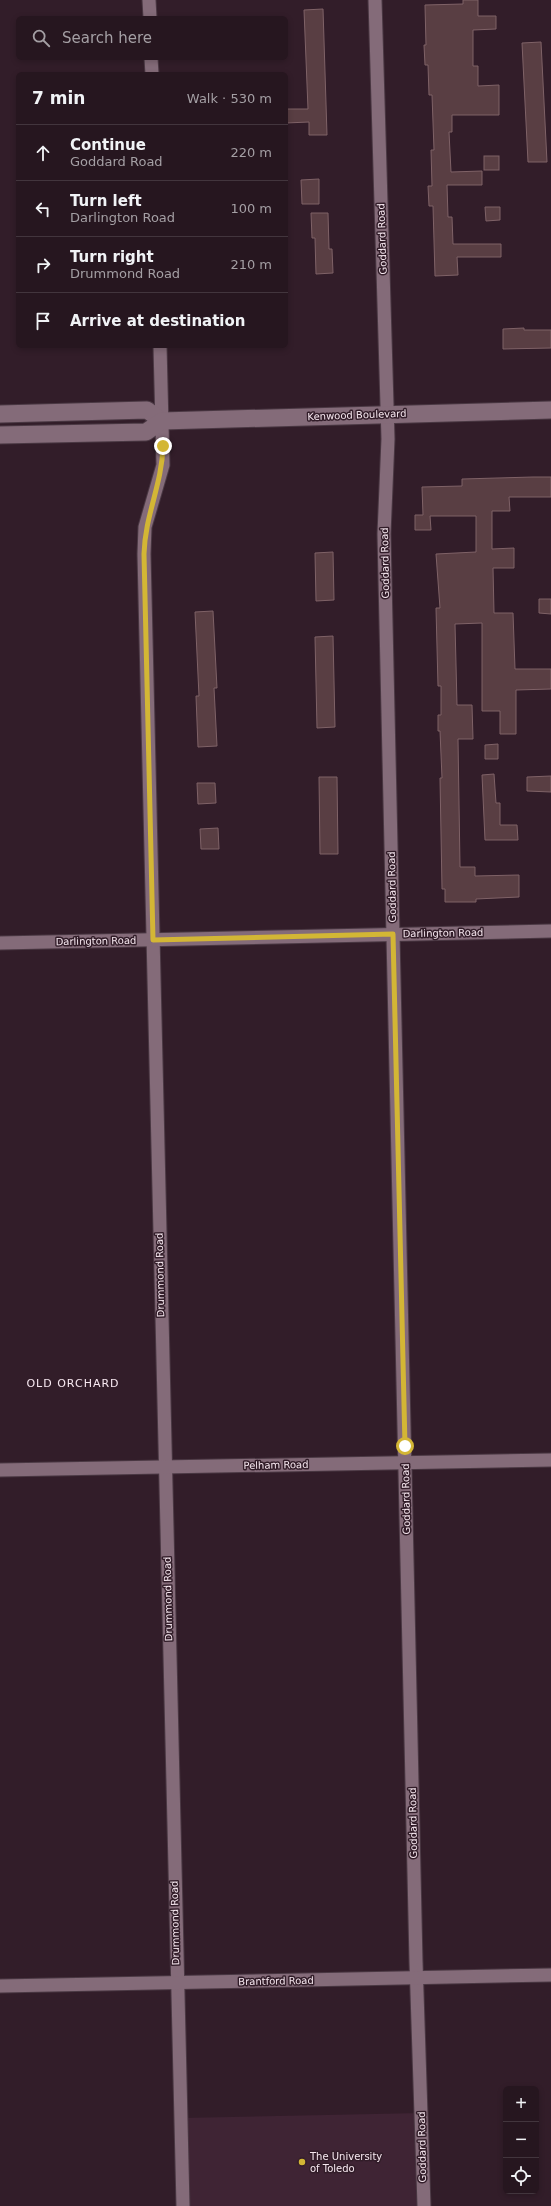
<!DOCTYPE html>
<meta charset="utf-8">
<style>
body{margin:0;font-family:"DejaVu Sans",sans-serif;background:#32232c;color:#f1f3f6}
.controls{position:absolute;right:12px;bottom:12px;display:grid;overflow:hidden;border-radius:6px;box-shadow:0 2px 6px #0003}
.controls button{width:36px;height:36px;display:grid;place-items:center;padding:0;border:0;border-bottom:1px solid #42353d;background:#26161f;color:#f1f3f6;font:20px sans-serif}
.stop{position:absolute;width:12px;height:12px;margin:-9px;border:3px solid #d3b635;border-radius:50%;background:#fff}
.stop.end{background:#d3b635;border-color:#fff;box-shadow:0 1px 4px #0008}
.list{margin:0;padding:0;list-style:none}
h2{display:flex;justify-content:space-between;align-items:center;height:52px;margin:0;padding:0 16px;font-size:17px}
h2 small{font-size:13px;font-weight:400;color:#a49fa4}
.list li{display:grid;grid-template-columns:26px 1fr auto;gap:12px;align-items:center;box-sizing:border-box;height:56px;padding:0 16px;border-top:1px solid #42353d}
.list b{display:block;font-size:15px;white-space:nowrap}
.list p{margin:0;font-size:13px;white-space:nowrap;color:#a49fa4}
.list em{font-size:13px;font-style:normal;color:#a49fa4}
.icon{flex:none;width:22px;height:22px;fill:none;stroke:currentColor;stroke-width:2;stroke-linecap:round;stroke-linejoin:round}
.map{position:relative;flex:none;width:551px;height:2206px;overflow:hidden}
.search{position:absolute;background:#26161f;box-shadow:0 2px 6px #0003;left:16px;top:16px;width:272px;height:44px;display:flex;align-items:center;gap:10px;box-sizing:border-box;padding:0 14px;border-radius:6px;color:#a49fa4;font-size:15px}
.panel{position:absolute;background:#26161f;box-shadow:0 2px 6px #0003;left:16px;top:72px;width:272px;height:276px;border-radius:6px}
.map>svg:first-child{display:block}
</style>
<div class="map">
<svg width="551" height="2206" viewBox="0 0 551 2206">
<rect width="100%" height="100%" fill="#321d29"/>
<path fill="#3f2434" d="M 422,2113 L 424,2206 L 183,2206 L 181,2118 Z"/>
<g fill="#593e43" stroke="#7f6267">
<path d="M 463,0 L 478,0 L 478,16 L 496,16 L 496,29 L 473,30 L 473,66 L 478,66 L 478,86 L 499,85 L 499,115 L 452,115 L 452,132 L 449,132 L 451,172 L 482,171 L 482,185 L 447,185 L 448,217 L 452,217 L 453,244 L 501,244 L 501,257 L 457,257 L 458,275 L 435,276 L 433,206 L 429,206 L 428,186 L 432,186 L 431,150 L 434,150 L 432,95 L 429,95 L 428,65 L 425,65 L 424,45 L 426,45 L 425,5 L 463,4 Z"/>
<path d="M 323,9 L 327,135 L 309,135 L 309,122 L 286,123 L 286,109 L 308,109 L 304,10 Z"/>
<path d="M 541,42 L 547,162 L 528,162 L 522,43 Z"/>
<rect x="484" y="156" width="15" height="14"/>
<path d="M 319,179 L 319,204 L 302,204 L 301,180 Z"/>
<path d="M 485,207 L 500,207 L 500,220 L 486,221 Z"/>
<path d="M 311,213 L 328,213 L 329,249 L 332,249 L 333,273 L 316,274 L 315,238 L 312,238 Z"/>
<path d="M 524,328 L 524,330 L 551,330 L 551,348 L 503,349 L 503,329 Z"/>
<path d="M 533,477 L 551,477 L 551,497 L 509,497 L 510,511 L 492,511 L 492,549 L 514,548 L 514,568 L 493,568 L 494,613 L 513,613 L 515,669 L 551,669 L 551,689 L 516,690 L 516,734 L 500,734 L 500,711 L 482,711 L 482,623 L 455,624 L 457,705 L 472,705 L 473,739 L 458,739 L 460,867 L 475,867 L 475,876 L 519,875 L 519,897 L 476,899 L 476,902 L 445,902 L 445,889 L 442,889 L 440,778 L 442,778 L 440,731 L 438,731 L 438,715 L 441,715 L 441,686 L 438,686 L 436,608 L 440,608 L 436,554 L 476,552 L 476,516 L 430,516 L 431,530 L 415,530 L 415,515 L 423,515 L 422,487 L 462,486 L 462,479 Z"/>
<path d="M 333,552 L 334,600 L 316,601 L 315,553 Z"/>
<path d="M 539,599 L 551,599 L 551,614 L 539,613 Z"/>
<path d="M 213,611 L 217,688 L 214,688 L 217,746 L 198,747 L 196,696 L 199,696 L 195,612 Z"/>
<path d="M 333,636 L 335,727 L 317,728 L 315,637 Z"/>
<path d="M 498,744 L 498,759 L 485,759 L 485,745 Z"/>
<path d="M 494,774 L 496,803 L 500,803 L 500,825 L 517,825 L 518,840 L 485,840 L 482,775 Z"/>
<path d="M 551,776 L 551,792 L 527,791 L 527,777 Z"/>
<path d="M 319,777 L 337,777 L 338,854 L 320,854 Z"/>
<path d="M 197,783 L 215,783 L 216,803 L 198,804 Z"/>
<path d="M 218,828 L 219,849 L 201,849 L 200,829 Z"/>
</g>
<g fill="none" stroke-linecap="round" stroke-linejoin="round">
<defs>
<g id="minor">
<path d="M 149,0 L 150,18"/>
<path d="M 375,0 L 388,439 L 384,534 L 416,1962 L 424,2206"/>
<path d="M 151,58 L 152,74"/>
<path d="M 160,346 L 163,465 L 145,527 L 144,554 L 183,2206"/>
<path d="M 0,943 L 551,931"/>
<path d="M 0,1470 L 551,1460"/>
<path d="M 0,1986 L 551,1975"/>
</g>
<g id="tertiary">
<path d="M 0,414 L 147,410 L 162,421"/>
<path d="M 0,435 L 146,432 L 162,421 L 551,410"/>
</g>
</defs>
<use href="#minor" stroke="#4a3843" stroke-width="15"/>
<use href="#tertiary" stroke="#4a3843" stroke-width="19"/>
<use href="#minor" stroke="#846b79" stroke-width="13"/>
<use href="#tertiary" stroke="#846b79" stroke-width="17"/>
</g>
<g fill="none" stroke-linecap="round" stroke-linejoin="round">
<path stroke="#d3b635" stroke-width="5" d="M 163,446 C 162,485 145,515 144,554 L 153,940 L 393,934 L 405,1446"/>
</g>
<circle fill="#d3b635" stroke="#321d29" stroke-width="1.5" cx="302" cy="2162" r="4"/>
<g text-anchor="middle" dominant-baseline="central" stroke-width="3" stroke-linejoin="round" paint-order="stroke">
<g font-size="10" fill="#f7e8f0" stroke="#321d29">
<text transform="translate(382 239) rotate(-92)">Goddard Road</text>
<text transform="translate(357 415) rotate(-2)">Kenwood Boulevard</text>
<text transform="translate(385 563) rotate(-91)">Goddard Road</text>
<text transform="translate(392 887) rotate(-91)">Goddard Road</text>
<text transform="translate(443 933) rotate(-1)">Darlington Road</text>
<text transform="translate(96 941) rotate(-1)">Darlington Road</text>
<text transform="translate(160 1275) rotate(-91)">Drummond Road</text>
<text transform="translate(276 1465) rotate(-1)">Pelham Road</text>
<text transform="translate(406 1499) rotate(-91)">Goddard Road</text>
<text transform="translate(168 1599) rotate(-91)">Drummond Road</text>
<text transform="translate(413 1823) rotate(-91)">Goddard Road</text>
<text transform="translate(175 1923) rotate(-91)">Drummond Road</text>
<text transform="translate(276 1981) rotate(-1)">Brantford Road</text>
<text transform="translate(422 2147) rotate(-91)">Goddard Road</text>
</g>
<g font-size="10" fill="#f7e8f0" stroke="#321d29" text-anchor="start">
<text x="310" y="2156">The University<tspan x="310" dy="12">of Toledo</tspan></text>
</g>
<g font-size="11" letter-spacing="1" fill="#f7e8f0" stroke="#321d29">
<text x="73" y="1383">OLD ORCHARD</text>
</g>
</g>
</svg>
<div class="controls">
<button>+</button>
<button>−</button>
<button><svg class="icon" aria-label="locate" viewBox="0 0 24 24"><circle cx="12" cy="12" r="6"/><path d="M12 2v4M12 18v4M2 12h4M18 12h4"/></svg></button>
</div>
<div class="stop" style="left:405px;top:1446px"></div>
<div class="stop end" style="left:163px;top:446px"></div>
<div class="search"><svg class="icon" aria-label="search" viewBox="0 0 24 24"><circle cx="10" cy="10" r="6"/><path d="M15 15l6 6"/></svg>Search here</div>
<section class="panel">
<h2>7 min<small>Walk · 530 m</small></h2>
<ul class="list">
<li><svg class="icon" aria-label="ahead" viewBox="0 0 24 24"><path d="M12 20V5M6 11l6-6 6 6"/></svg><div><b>Continue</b><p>Goddard Road</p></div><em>220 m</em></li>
<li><svg class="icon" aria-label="left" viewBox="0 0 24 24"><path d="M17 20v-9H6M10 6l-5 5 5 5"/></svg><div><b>Turn left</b><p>Darlington Road</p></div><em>100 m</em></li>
<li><svg class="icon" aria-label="right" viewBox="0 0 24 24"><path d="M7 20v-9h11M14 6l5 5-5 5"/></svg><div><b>Turn right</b><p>Drummond Road</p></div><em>210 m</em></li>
<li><svg class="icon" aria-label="arrive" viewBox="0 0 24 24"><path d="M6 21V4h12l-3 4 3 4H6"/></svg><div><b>Arrive at destination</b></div></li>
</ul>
</section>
</div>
